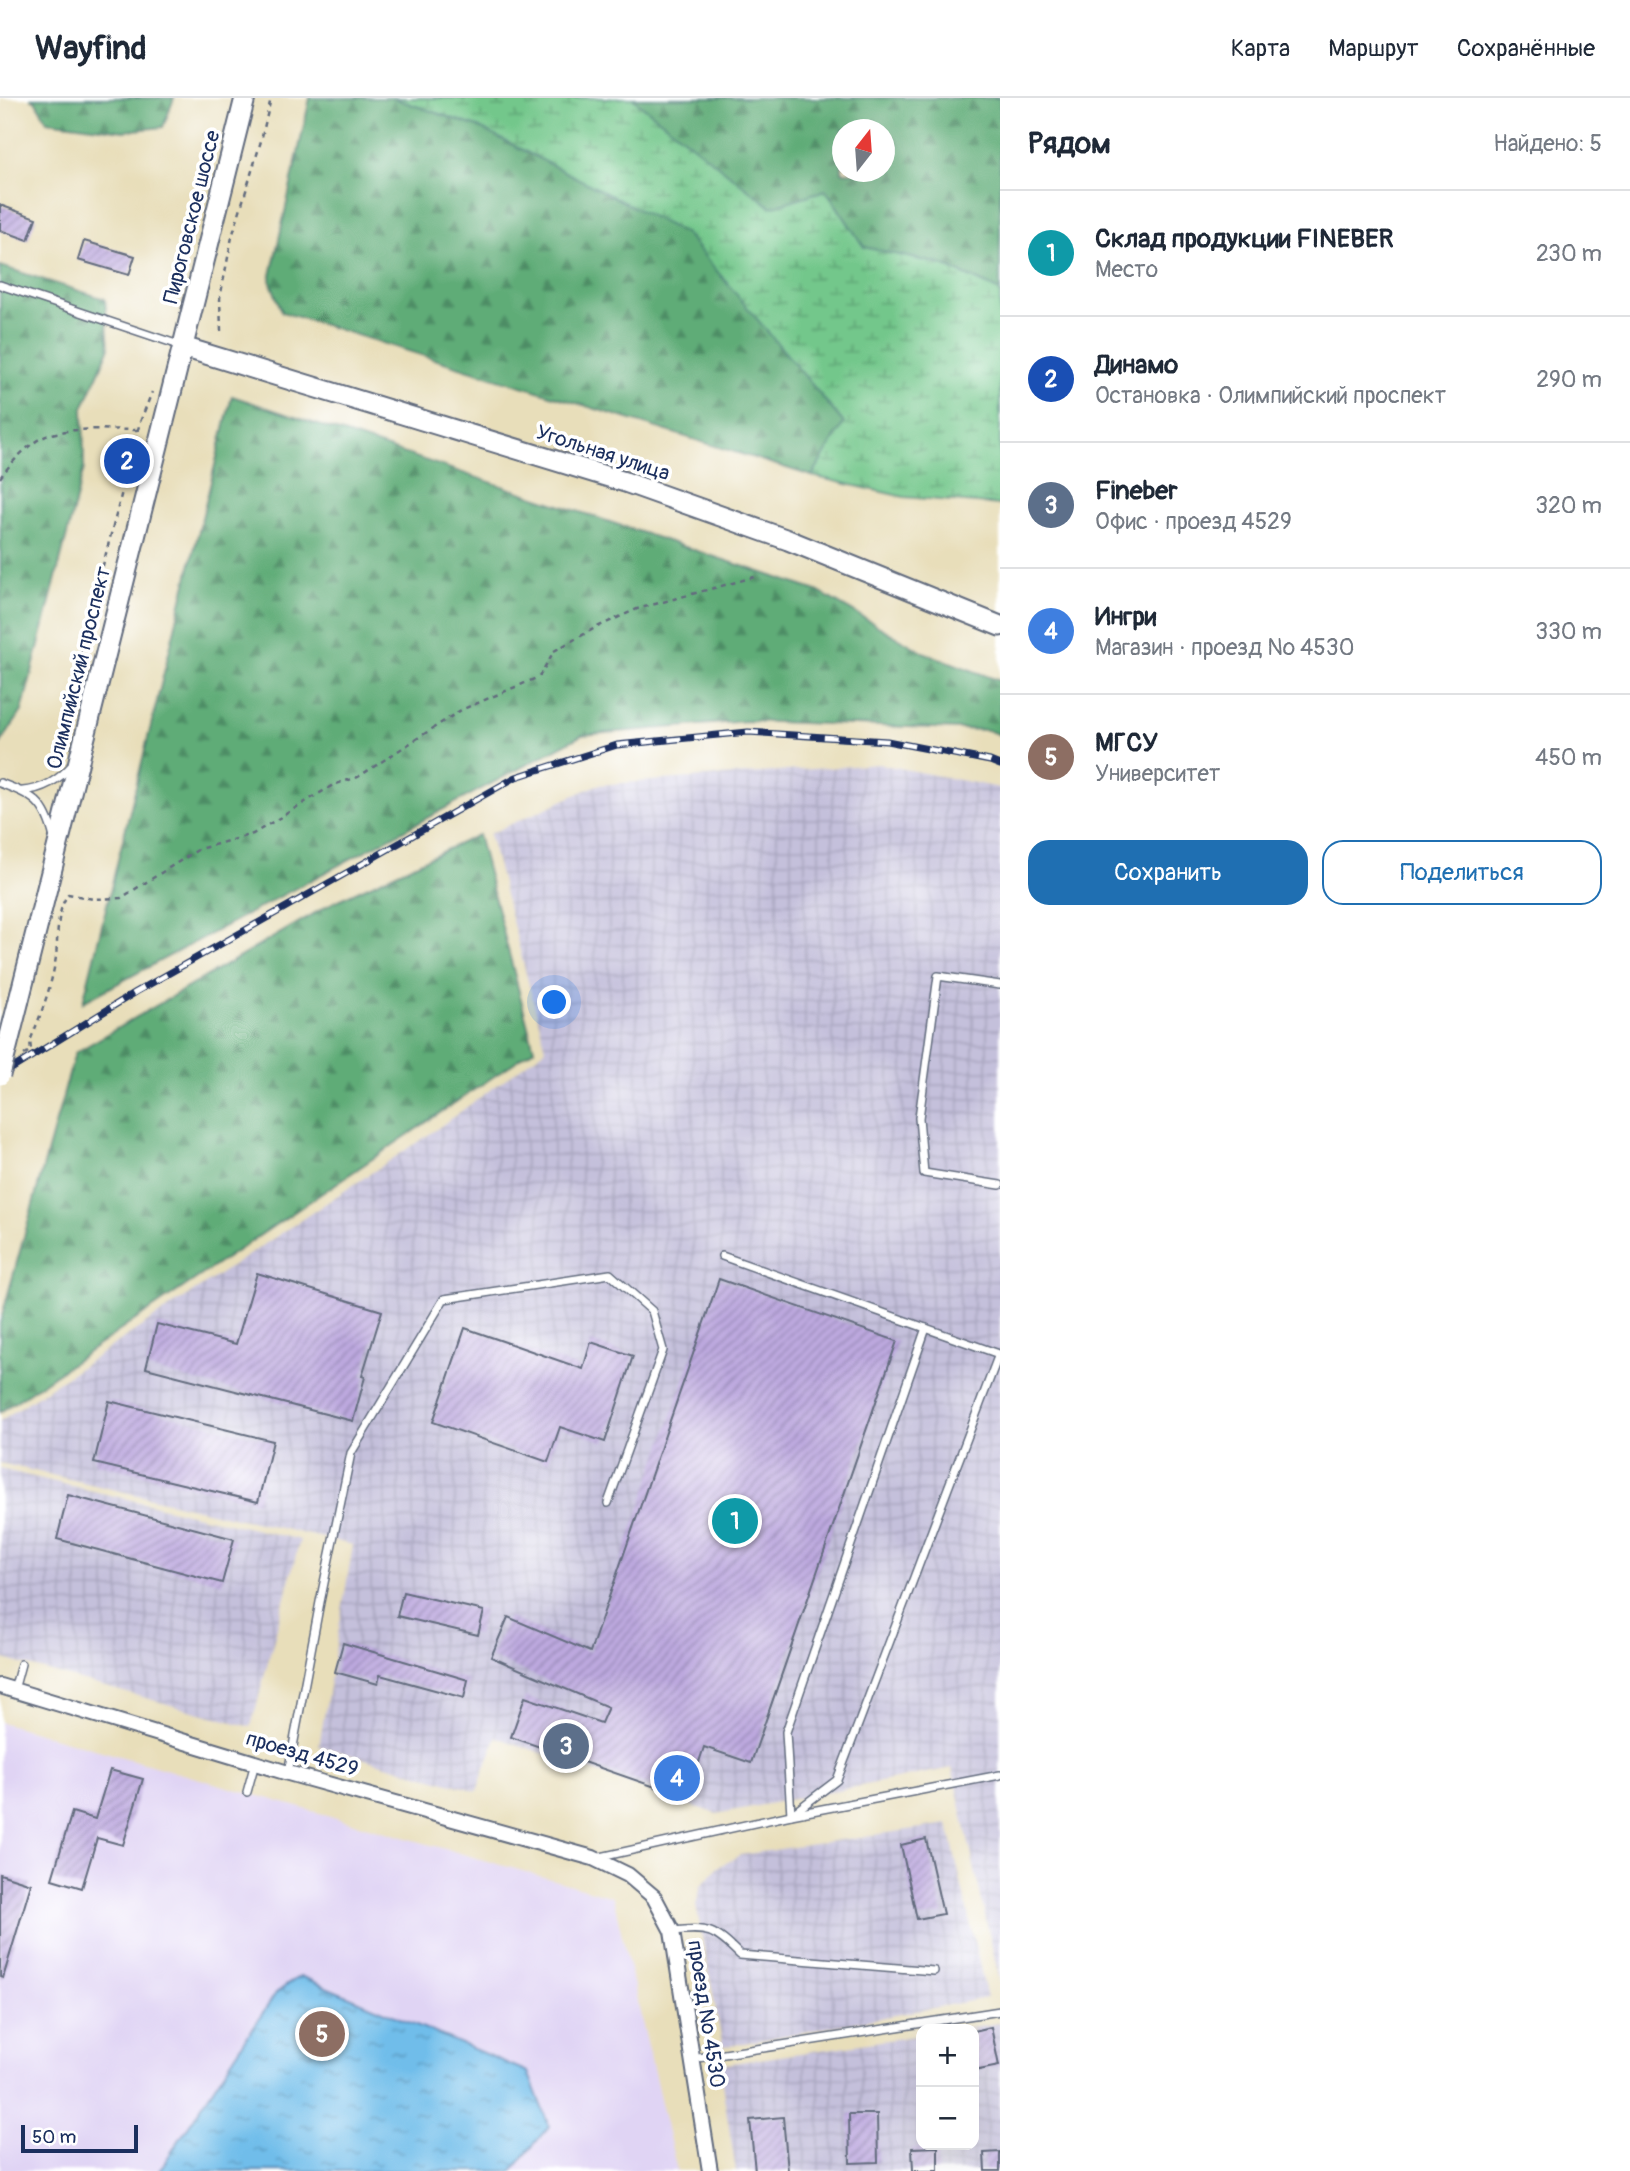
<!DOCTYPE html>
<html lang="ru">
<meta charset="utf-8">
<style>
body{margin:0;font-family:Pangolin,sans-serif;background:#f2f2f3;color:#1f2937}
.controls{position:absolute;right:21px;bottom:21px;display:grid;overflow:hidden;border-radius:14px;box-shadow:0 7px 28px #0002}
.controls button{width:63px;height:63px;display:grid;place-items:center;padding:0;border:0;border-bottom:2px solid #e0e1e3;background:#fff;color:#1f2937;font:35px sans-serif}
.compass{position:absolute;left:832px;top:21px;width:63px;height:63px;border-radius:50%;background:#fff;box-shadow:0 7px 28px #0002;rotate:17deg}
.scale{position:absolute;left:21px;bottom:18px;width:117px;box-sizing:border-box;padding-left:7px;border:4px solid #1b2f5e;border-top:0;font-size:19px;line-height:24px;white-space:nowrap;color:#1b2f5e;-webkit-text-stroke:5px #fff;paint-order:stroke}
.you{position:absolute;left:555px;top:905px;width:24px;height:24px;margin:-18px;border:5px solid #fff;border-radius:50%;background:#1a73e8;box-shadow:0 0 0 10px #1a73e833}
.badge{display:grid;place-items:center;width:46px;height:46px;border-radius:50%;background:#1f6fb2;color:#fff;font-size:23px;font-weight:700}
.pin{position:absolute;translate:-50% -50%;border:4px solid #fff;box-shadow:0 2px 7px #0006}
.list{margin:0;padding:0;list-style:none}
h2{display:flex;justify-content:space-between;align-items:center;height:91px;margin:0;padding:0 28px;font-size:30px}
h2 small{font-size:23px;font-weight:400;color:#747a83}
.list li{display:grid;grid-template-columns:46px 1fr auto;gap:21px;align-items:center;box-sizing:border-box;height:126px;padding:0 28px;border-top:2px solid #e0e1e3}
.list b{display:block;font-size:26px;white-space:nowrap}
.list p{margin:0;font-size:23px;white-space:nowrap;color:#747a83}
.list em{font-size:23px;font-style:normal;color:#747a83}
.actions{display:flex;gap:14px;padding:21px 28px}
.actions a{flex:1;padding:16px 0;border:2px solid #1f6fb2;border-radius:21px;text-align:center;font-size:24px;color:#1f6fb2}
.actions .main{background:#1f6fb2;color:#fff}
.map{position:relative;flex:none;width:1000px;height:2073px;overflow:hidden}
header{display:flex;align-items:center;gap:42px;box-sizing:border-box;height:98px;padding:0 35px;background:#fff;border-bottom:2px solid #e0e1e3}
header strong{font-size:33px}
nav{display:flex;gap:38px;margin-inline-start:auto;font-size:24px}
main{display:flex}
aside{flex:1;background:#fff}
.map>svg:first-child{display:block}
</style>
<header>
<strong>Wayfind</strong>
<nav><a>Карта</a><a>Маршрут</a><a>Сохранённые</a></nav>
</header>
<main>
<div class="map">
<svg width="1000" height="2073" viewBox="0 0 1000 2073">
<defs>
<pattern id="industrial-grid" width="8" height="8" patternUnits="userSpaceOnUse" patternTransform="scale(1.75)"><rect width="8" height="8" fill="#c4c0db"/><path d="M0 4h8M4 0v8" fill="none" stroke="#a8a5be"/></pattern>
<pattern id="forest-firs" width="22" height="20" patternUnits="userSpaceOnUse" patternTransform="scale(1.75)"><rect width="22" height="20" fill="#5eac77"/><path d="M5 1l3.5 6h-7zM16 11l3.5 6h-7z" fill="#4d8c65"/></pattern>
<pattern id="wetland-marsh" width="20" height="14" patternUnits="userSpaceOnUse" patternTransform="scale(1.75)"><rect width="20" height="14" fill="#73c78b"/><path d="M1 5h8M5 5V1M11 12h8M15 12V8" fill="none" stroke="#5ea275"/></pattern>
<pattern id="water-ripples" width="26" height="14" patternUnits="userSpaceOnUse" patternTransform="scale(1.75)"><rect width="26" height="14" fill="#70bdea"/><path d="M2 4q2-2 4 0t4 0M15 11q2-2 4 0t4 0" fill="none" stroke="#5b9ac1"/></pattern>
<pattern id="building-hatch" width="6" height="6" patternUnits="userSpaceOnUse" patternTransform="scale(1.75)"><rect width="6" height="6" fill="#bda9df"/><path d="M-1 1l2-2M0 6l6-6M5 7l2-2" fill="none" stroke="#998ab8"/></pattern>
</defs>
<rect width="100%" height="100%" fill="#fff"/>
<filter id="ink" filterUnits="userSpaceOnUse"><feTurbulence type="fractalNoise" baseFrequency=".0143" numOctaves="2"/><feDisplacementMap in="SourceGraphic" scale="14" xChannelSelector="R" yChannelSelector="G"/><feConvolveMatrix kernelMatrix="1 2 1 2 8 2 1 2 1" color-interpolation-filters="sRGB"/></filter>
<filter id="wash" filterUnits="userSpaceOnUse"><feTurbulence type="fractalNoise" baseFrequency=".00686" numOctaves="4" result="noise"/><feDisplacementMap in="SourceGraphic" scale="28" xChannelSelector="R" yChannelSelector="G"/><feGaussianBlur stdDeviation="1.57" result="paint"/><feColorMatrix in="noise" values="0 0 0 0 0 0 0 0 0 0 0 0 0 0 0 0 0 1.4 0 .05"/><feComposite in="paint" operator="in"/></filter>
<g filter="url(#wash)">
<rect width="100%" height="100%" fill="#e8deba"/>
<path fill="#e0d4f4" d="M 0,1624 L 613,1799 L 677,2073 L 0,2073 Z"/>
<g fill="url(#industrial-grid)">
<path d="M 879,666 L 1000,690 L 1000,1884 L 952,1670 L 716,1716 L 496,1639 L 477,1693 L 319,1648 L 353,1447 L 0,1365 L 0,1323 L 434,1033 L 546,951 L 489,736 L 597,687 Z"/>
<path d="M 0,1371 L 300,1442 L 251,1629 L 0,1560 Z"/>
<path d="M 948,1726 L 987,1900 L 723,1949 L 696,1807 L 701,1788 L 718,1769 L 740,1757 Z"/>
<path d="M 1000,1925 L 1000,2073 L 736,2073 L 719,1967 L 921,1937 L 921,2047 L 974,2047 L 974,1931 L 957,1931 Z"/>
</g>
<g fill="url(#forest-firs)" stroke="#3c6e6a" stroke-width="2" fill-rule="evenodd">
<path d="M 30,0 L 174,0 L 163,29 L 124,33 L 47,23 L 35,2 Z"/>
<path d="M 310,0 L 393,0 L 478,29 L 687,136 L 844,325 L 812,378 L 282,214 L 270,182 Z"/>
<path d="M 632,0 L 1000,0 L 1000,193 L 943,167 L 864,149 L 826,92 L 771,110 ZM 842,32 L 884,32 L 884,74 L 842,74 Z"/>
<path d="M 0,168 L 105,201 L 109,251 L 83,310 L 84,370 L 22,613 L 1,645 Z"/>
<path d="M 232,298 L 817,493 L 923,554 L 1000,583 L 1000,637 L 987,632 L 747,623 L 582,637 L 83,904 Z"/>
<path d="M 478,737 L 534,951 L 0,1314 L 0,1225 L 75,955 L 334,804 Z"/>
</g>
<path fill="url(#wetland-marsh)" stroke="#477b74" stroke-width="2" d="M 393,0 L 632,0 L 771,109 L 826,92 L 864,149 L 943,167 L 1000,193 L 1000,407 L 904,399 L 812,378 L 844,325 L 686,136 L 478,29 Z"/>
<path fill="url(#water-ripples)" stroke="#4676a4" stroke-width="2" d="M 300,1878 L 528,1974 L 549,2028 L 512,2073 L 159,2073 L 276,1895 Z"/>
<g id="blocks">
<g fill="url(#building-hatch)">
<path d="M 0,107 L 36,120 L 28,142 L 0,132 Z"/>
<path d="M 84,143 L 135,158 L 129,177 L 78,162 Z"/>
<path d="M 257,1175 L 382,1213 L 362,1278 L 365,1279 L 353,1323 L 146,1270 L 157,1226 L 236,1246 Z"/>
<path d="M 719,1181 L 897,1243 L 751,1665 L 704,1649 L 687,1700 L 511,1639 L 525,1599 L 601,1625 L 608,1609 L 491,1559 L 508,1519 L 590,1554 Z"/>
<path d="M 465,1230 L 583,1271 L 591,1244 L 633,1258 L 605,1344 L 560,1329 L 548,1364 L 433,1324 Z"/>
<path d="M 109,1303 L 273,1343 L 258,1404 L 94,1365 Z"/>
<path d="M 68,1397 L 234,1441 L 222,1485 L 57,1441 Z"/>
<path d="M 403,1494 L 484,1513 L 478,1537 L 397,1518 Z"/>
<path d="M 343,1545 L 468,1582 L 464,1600 L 380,1577 L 378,1586 L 335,1574 Z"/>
<path d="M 110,1672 L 143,1681 L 123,1747 L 97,1740 L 82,1790 L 52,1781 L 72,1714 L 95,1721 Z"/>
<path d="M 926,1741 L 943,1816 L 917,1821 L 901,1747 Z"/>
<path d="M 0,1776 L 31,1786 L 3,1880 L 0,1879 Z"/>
<path d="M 991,1929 L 999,1968 L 974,1973 L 974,1933 Z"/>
<path d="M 849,2016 L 877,2016 L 878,2064 L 850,2065 Z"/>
<path d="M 783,2019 L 788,2073 L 755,2073 L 750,2022 Z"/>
<path d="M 938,2049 L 938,2073 L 913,2073 L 912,2050 Z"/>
<path d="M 1000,2054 L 1000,2073 L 985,2073 L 984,2055 Z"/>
</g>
</g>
</g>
<g filter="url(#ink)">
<use href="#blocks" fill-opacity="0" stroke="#636c7e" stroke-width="2"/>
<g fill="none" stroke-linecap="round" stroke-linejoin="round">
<defs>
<g id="lane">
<path d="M 0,187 L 182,248"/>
<path d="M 0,685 C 34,698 45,703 54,740"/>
<path d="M 23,693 C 44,691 59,682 73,666"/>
<path d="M 1000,887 L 938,878 L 919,1020 L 924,1075 L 1000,1087"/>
<path d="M 926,1230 L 786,1634 L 791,1717 L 1000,1677"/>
<path d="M 14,1592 L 21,1566"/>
<path d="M 288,1675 L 320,1504 L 351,1355 L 444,1201 L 610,1176 L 652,1213 L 663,1252 L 608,1405"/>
<path d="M 247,1694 L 255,1665"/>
<path d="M 596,1760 L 791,1717 L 837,1682 L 999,1256 L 722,1158"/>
<path d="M 672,1833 C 708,1829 714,1831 740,1857 L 934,1873"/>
<path d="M 692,1961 L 1000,1913"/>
</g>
<path id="street" d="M 0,1588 L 288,1675 L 593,1760 L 628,1777 L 654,1799 L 672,1833 L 710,2073"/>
<g id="secondary">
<path d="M 183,249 L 625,384 L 788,442 L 1000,528"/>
<path d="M 19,902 L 245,0"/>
</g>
</defs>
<use href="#lane" stroke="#636c7e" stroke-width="10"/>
<use href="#street" stroke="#636c7e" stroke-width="18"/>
<use href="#secondary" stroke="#636c7e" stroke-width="23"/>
<g stroke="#636c7e" stroke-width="2.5" stroke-dasharray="5 5" stroke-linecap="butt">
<path d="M 221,233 L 220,200 L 232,139 L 261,43 L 271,0"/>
<path d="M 0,380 C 8,368 30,344 44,339 C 68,328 111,332 137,332"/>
<path d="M 50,672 L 140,324 L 152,294"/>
<path d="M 24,957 L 31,952 L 30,943 C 41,917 52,887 56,859 C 58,839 56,814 68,796 L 93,801 L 121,800 L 199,751 L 253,736 L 333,687 L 358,679 L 461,612 L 539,579 L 554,553 L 595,530 L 637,511 L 758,478"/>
</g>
<use href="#lane" stroke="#fff" stroke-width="7"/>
<use href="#street" stroke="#fff" stroke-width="14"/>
<use href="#secondary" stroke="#fff" stroke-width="19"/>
<defs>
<path id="rail" d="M 0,978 L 136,894 L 516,679 L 617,647 L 748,634 L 887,643 L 990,663 L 1000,667"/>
</defs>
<use href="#rail" stroke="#1b2f5e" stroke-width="7"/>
<use href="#rail" stroke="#fff" stroke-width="4.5" stroke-dasharray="13" stroke-linecap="butt"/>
<defs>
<path id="secondary-bridge" d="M 0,977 L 19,902"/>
</defs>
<use href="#secondary-bridge" stroke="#636c7e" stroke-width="23" stroke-linecap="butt"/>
<use href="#secondary-bridge" stroke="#fff" stroke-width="19"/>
</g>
</g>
<g text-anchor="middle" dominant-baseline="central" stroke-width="7" stroke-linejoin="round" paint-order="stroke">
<g font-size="21" fill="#1b2f5e" stroke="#fff">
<text transform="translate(192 119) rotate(-76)">Пироговское шоссе</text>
<text transform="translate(603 355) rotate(18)">Угольная улица</text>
<text transform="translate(79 570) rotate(-76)">Олимпийский проспект</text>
<text transform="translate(302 1656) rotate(16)">проезд 4529</text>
<text transform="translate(706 1916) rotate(81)">проезд № 4530</text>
</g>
</g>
</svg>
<div class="controls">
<button>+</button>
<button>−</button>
</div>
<svg class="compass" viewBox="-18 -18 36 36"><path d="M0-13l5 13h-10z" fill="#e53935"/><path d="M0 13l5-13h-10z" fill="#747a83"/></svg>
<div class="scale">50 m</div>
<div class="you"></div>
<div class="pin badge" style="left:735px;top:1423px;background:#0f9aa8">1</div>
<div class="pin badge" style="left:127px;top:363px;background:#1a4fb4">2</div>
<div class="pin badge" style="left:566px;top:1648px;background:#5c6f8a">3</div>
<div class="pin badge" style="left:677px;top:1680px;background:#3f7fe0">4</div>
<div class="pin badge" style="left:322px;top:1936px;background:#8d6e63">5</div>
</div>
<aside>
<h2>Рядом<small>Найдено: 5</small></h2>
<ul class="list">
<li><span class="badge" style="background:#0f9aa8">1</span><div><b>Склад продукции FINEBER</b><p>Место</p></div><em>230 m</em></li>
<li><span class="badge" style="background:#1a4fb4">2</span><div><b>Динамо</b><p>Остановка · Олимпийский проспект</p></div><em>290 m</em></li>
<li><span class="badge" style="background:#5c6f8a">3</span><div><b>Fineber</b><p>Офис · проезд 4529</p></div><em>320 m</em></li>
<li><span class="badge" style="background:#3f7fe0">4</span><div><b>Ингри</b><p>Магазин · проезд № 4530</p></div><em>330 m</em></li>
<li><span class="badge" style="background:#8d6e63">5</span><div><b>МГСУ</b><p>Университет</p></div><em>450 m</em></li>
</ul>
<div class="actions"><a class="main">Сохранить</a><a>Поделиться</a></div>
</aside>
</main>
